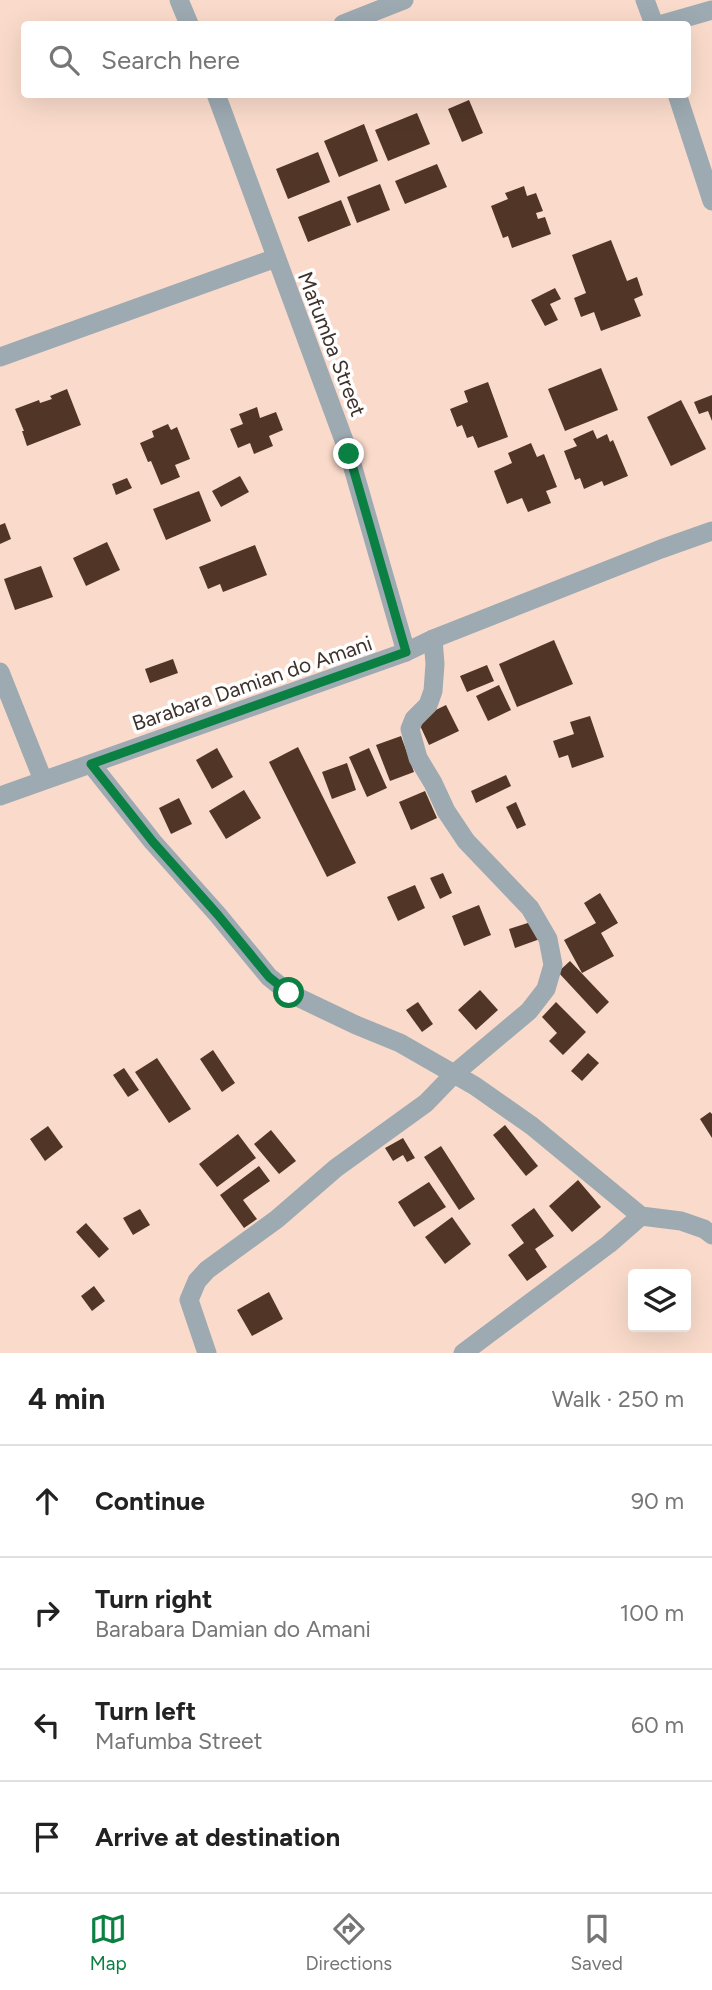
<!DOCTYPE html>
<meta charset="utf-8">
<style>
body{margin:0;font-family:Figtree,sans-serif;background:#f2f2f2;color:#222}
.controls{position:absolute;right:21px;bottom:21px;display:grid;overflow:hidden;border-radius:7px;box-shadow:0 7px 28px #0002}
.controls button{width:63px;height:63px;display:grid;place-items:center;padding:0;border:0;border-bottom:2px solid #e0e0e0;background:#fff;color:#222;font:35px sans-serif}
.stop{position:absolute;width:21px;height:21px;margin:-16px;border:5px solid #0b8043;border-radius:50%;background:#fff}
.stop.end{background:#0b8043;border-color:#fff;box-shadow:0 2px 7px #0008}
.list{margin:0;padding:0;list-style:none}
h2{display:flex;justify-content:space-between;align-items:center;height:91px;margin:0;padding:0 28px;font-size:30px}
h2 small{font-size:23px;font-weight:400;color:#767676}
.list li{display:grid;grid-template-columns:46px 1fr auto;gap:21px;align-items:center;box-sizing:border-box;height:112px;padding:0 28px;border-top:2px solid #e0e0e0}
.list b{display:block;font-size:26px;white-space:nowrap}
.list p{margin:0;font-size:23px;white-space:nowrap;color:#767676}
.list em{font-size:23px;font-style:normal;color:#767676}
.icon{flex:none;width:38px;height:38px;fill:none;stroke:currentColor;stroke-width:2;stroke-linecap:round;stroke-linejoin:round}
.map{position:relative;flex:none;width:712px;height:1353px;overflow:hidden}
.search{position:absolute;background:#fff;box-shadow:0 7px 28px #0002;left:21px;right:21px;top:21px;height:77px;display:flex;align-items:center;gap:18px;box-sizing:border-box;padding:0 24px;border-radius:7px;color:#767676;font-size:26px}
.sheet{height:539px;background:#fff}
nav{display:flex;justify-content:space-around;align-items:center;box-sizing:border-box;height:98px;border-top:2px solid #e0e0e0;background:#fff;font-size:19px;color:#767676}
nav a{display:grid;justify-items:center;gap:4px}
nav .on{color:#0b8043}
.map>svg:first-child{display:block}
</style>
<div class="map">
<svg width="712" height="1353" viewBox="0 0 712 1353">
<rect width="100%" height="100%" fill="#fadbcb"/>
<g fill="#513627">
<path d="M 469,100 L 483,133 L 462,142 L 448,109 Z"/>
<path d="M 417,113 L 430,144 L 388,161 L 375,130 Z"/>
<path d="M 364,124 L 378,161 L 339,177 L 324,141 Z"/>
<path d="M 318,152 L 330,182 L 288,199 L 276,169 Z"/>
<path d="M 437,164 L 447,187 L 405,204 L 395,181 Z"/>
<path d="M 380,184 L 390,210 L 357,223 L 347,197 Z"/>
<path d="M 524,186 L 527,196 L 536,193 L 543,211 L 536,213 L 538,219 L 545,217 L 551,234 L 512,248 L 508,236 L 503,238 L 491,206 L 508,199 L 505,193 Z"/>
<path d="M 341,200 L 351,225 L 308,242 L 298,217 Z"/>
<path d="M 611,240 L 627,281 L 637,277 L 643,295 L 634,299 L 641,316 L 601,331 L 594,312 L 581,317 L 574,298 L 586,293 L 572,255 Z"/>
<path d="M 555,288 L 561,299 L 550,304 L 558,320 L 545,326 L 531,300 Z"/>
<path d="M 601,368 L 618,410 L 565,431 L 548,389 Z"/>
<path d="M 488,382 L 508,437 L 478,448 L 473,436 L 467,438 L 462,425 L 457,427 L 450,409 L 468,402 L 464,391 Z"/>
<path d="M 67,389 L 81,425 L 27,446 L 22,431 L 24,431 L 15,409 L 39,400 L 40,403 L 52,399 L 50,396 Z"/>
<path d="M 712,395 L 712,421 L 708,411 L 699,414 L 694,402 Z"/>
<path d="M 681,400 L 706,449 L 671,466 L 647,417 Z"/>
<path d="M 257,407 L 260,418 L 276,412 L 283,430 L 269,436 L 273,446 L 254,454 L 250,443 L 238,448 L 230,429 L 243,424 L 239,414 Z"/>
<path d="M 168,424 L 171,430 L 177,427 L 190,459 L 175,465 L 180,477 L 161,485 L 151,461 L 148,462 L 140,443 L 154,437 L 152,431 Z"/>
<path d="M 593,430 L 597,439 L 607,434 L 610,442 L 613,440 L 628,476 L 604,486 L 602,481 L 584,489 L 580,478 L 575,480 L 564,451 L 577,446 L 573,439 Z"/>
<path d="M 531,443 L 537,457 L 544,454 L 557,487 L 546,491 L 551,503 L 528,512 L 522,498 L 507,504 L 494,471 L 512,463 L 508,453 Z"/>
<path d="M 240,476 L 249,492 L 221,507 L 212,491 Z"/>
<path d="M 127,478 L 132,488 L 116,495 L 112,484 Z"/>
<path d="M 199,491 L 211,521 L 166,540 L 153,509 Z"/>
<path d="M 5,523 L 11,539 L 0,544 L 0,525 Z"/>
<path d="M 107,542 L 120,570 L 86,586 L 73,558 Z"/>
<path d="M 255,545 L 267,575 L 223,592 L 220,584 L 208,589 L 199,567 Z"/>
<path d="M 41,566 L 53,597 L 15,610 L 4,579 Z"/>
<path d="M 554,640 L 573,684 L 517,707 L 499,664 Z"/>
<path d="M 173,659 L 178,673 L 150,683 L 145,669 Z"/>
<path d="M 487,665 L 494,681 L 467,692 L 460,676 Z"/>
<path d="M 499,685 L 511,710 L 488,721 L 476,696 Z"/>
<path d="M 446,705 L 459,731 L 429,745 L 417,719 Z"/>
<path d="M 590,716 L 604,757 L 572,768 L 568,755 L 559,758 L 553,741 L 574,734 L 570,722 Z"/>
<path d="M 401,736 L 414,772 L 390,781 L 376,745 Z"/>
<path d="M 298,747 L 356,863 L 327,877 L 269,762 Z"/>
<path d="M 217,748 L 233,777 L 212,789 L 196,760 Z"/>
<path d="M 369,748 L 387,788 L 367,797 L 349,757 Z"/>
<path d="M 347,763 L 356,790 L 332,799 L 322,772 Z"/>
<path d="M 506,775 L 511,786 L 476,803 L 471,791 Z"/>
<path d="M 244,790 L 261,818 L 226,839 L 209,811 Z"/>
<path d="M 425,791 L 437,818 L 411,830 L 399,802 Z"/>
<path d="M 179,798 L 192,824 L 171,834 L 159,808 Z"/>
<path d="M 516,802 L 526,825 L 517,829 L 506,807 Z"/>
<path d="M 443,873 L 452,893 L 440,899 L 430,878 Z"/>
<path d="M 415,885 L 425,908 L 398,921 L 387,897 Z"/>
<path d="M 600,893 L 618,923 L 601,933 L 614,956 L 582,973 L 564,940 L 596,923 L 584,903 Z"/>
<path d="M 479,905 L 491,935 L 464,946 L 452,916 Z"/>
<path d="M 534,921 L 540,939 L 515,948 L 509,929 Z"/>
<path d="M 570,961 L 609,1002 L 597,1014 L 558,972 Z"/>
<path d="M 480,990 L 498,1010 L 476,1030 L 458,1010 Z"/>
<path d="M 418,1002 L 433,1024 L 422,1032 L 406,1010 Z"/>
<path d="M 556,1002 L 586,1032 L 563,1055 L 549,1041 L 557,1033 L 542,1017 Z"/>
<path d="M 213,1050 L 235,1083 L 222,1092 L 200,1059 Z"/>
<path d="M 588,1053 L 599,1063 L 582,1081 L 571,1071 Z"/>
<path d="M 157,1058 L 191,1109 L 169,1123 L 135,1072 Z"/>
<path d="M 124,1068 L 139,1090 L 128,1097 L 113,1075 Z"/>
<path d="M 710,1112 L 712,1114 L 712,1138 L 700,1119 Z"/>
<path d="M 505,1125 L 538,1166 L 526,1176 L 493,1135 Z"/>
<path d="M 48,1126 L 63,1147 L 45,1161 L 30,1139 Z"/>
<path d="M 271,1130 L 296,1161 L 279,1174 L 254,1144 Z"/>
<path d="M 238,1134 L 256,1158 L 217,1187 L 199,1164 Z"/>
<path d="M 403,1138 L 415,1158 L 407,1162 L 403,1155 L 393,1161 L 385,1148 Z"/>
<path d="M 441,1146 L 475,1199 L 459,1210 L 424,1157 Z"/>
<path d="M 259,1166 L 270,1181 L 243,1200 L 257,1219 L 244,1228 L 220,1195 Z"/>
<path d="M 578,1180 L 601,1207 L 572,1232 L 549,1206 Z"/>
<path d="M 429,1182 L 446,1207 L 414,1227 L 398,1202 Z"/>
<path d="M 534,1208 L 554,1236 L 535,1249 L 547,1267 L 527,1281 L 508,1255 L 524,1243 L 511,1225 Z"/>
<path d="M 140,1209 L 150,1225 L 133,1235 L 123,1218 Z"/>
<path d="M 452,1217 L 471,1244 L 445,1264 L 425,1237 Z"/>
<path d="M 86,1223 L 109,1249 L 99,1258 L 76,1232 Z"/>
<path d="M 94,1286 L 105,1301 L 92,1311 L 81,1296 Z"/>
<path d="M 269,1292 L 283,1319 L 252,1336 L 237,1310 Z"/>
</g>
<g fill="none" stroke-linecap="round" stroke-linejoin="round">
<g stroke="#9daab2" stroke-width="19">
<path d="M 179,0 L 189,24"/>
<path d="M 645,0 L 654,24"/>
<path d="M 343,24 L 404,0"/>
<path d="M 663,24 L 712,10"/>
<path d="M 216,94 L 349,454 L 406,652"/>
<path d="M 677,94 L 712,201"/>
<path d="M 0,357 L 276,258"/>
<path d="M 0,672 L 43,780"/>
<path d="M 91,764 L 153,842 L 218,915 L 269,977 L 289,993 L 356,1025 L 400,1043 L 475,1086 L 532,1126 L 641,1216 L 681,1221 L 704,1229 L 712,1235"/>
<path d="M 0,796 L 406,652 L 433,639 L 661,549 L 712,531"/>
<path d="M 207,1353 L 189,1300 L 197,1281 L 207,1270 L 277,1219 L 336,1168 L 426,1103 L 454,1074 L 529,1011 L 546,989 L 553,965 L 548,939 L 530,908 L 466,841 L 446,811 L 433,783 L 418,758 L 410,729 L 414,719 L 428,705 L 433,691 L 435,664 L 433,639"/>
<path d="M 463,1353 L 609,1244 L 641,1216"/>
</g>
</g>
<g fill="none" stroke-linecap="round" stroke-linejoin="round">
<path stroke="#0b8043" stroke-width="9" d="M 289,993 L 269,977 L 218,915 L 153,842 L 91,764 L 406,652 L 349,454"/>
</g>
<g text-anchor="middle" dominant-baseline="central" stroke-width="7" stroke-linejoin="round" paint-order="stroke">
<g font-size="21" fill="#3e322c" stroke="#fff">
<text transform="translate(332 344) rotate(69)">Mafumba Street</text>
<text transform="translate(252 683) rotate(-19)">Barabara Damian do Amani</text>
</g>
</g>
</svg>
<div class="controls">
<button><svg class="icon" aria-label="layers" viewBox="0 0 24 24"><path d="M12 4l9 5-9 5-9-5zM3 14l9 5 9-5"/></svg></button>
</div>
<div class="stop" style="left:289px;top:993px"></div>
<div class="stop end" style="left:349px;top:454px"></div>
<div class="search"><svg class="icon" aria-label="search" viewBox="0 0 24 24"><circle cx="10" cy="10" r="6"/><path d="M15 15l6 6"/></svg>Search here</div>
</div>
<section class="sheet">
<h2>4 min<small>Walk · 250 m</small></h2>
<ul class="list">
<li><svg class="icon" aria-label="ahead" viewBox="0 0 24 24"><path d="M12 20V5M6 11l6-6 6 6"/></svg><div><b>Continue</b></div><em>90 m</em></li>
<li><svg class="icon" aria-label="right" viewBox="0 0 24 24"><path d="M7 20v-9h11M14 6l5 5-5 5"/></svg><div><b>Turn right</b><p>Barabara Damian do Amani</p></div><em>100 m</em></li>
<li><svg class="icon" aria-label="left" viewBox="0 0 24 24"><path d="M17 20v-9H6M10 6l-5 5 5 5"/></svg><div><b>Turn left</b><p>Mafumba Street</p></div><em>60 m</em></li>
<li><svg class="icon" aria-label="arrive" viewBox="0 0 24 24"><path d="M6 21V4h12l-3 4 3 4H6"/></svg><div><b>Arrive at destination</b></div></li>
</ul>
</section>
<nav>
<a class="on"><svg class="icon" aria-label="map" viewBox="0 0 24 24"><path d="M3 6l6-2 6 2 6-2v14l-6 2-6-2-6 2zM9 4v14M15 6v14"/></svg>Map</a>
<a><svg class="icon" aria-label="directions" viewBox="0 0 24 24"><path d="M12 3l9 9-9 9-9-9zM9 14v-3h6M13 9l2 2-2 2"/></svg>Directions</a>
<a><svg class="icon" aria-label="saved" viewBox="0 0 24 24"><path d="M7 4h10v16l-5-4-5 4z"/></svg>Saved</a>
</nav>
